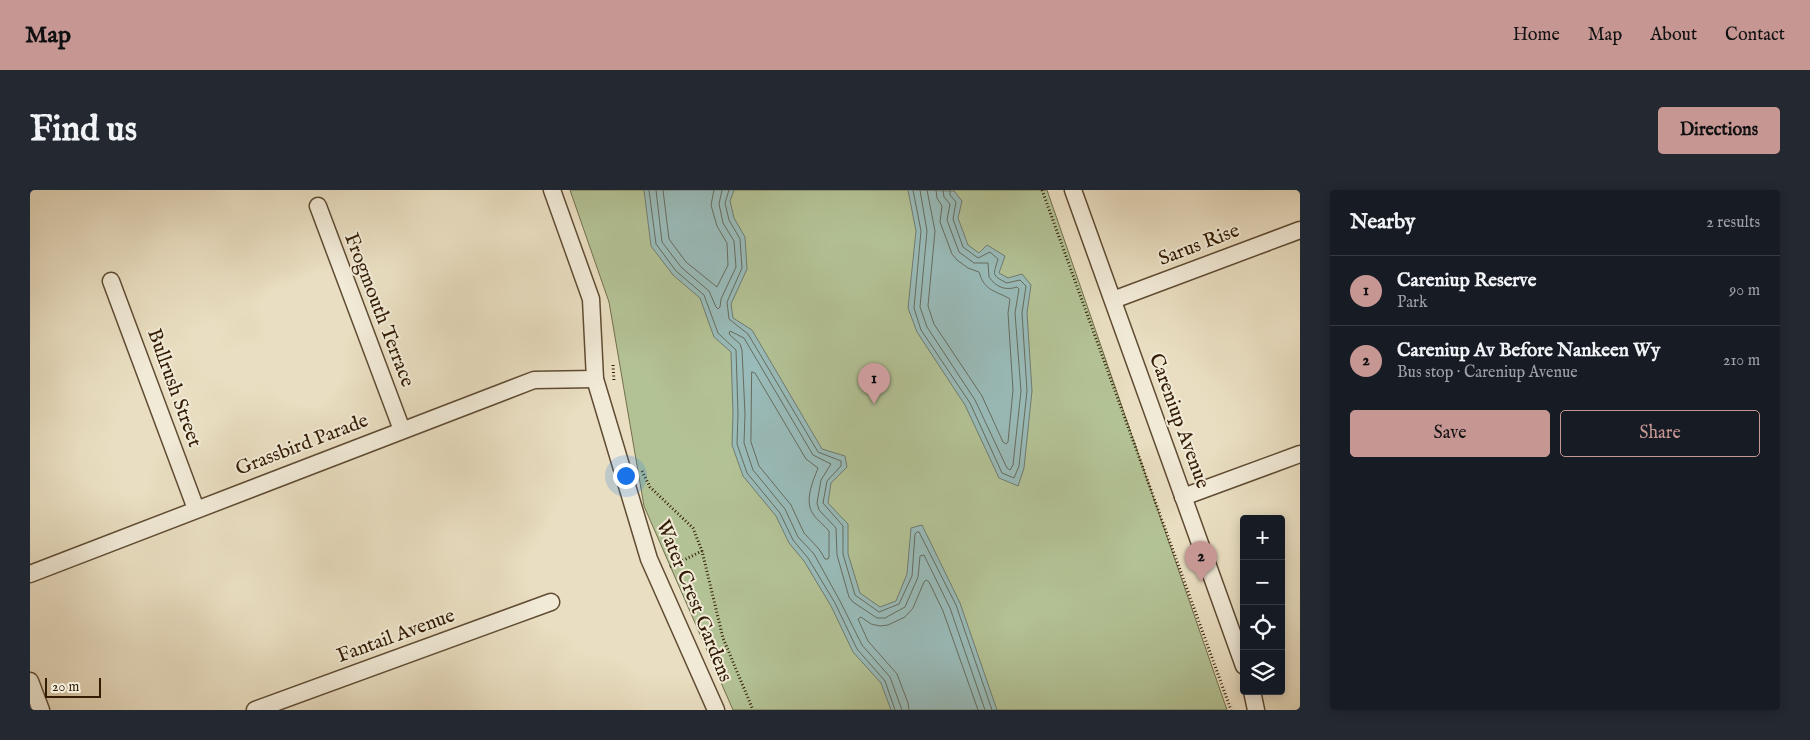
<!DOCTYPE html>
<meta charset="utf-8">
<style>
body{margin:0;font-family:"IM FELL English",serif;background:#242831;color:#f1f3f6}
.controls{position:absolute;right:15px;bottom:15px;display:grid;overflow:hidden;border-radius:5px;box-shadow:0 2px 12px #0003}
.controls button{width:45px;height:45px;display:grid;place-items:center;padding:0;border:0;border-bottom:1px solid #363941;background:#171b24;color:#f1f3f6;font:25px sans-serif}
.scale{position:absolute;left:15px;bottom:12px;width:56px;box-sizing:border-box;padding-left:5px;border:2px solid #331c04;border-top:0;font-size:14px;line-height:18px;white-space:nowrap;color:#331c04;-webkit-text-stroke:4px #f1ead7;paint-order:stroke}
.you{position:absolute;left:595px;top:285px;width:18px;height:18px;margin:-12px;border:4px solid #fff;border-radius:50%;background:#1a73e8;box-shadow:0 0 0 8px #1a73e833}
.badge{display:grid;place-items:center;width:32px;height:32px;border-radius:50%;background:#c59692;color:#111;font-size:16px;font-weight:700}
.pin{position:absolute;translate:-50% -41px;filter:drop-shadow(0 1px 2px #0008)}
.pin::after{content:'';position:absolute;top:26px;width:18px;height:15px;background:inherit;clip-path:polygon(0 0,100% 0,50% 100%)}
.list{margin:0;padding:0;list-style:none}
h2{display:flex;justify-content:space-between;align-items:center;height:65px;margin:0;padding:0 20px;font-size:21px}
h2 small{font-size:16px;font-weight:400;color:#9ea1a6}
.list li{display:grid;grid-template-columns:32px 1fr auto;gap:15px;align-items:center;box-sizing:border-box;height:70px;padding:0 20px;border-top:1px solid #363941}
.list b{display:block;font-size:19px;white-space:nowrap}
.list p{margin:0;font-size:16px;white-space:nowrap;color:#9ea1a6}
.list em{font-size:16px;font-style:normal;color:#9ea1a6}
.actions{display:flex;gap:10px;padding:15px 20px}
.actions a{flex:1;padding:11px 0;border:1px solid #c59692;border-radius:5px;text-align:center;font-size:18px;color:#c59692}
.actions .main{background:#c59692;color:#111}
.icon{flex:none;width:28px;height:28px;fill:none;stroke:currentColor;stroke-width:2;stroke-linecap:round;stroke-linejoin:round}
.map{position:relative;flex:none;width:1270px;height:520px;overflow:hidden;border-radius:5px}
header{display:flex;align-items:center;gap:30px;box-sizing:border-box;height:70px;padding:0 25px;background:#c59692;color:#111}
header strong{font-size:24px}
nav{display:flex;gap:28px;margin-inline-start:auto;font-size:18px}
.intro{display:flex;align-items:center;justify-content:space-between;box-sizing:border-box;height:120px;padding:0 30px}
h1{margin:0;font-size:35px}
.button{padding:12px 22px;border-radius:5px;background:#c59692;color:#111;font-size:18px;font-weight:700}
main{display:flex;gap:30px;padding:0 30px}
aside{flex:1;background:#171b24;border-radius:5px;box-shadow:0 2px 12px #0003}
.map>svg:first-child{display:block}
</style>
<header>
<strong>Map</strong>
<nav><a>Home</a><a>Map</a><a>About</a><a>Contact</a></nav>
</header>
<div class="intro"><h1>Find us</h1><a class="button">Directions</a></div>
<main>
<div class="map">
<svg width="1270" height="520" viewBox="0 0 1270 520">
<rect width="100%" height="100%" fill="#e9dec1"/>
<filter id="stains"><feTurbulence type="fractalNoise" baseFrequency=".004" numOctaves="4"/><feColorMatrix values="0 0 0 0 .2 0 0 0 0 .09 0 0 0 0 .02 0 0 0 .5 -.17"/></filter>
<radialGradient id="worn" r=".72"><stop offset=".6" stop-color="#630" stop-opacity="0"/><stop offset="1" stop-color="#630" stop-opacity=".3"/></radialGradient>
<path fill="#b3c295" stroke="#736f4c" d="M 540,0 L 1017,0 L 1197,520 L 703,520 L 614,316 L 579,112 Z"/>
<g fill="#99bbb9" stroke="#707b71">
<path d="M 614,0 L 704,0 L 700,11 L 704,28 L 715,47 L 717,79 L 701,114 L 703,128 L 722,140 L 792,259 L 815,266 L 817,277 L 801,293 L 798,313 L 818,334 L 818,364 L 830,403 L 850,417 L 866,411 L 877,384 L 881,338 L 892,335 L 930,413 L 967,520 L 861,520 L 851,493 L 823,462 L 801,416 L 774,371 L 759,353 L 746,326 L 713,286 L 702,255 L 703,224 L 701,162 L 684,147 L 670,108 L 643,85 L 621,56 Z"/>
<path d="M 878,0 L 924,1 L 932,11 L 928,28 L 938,55 L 949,63 L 957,55 L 975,66 L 969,83 L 978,88 L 992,84 L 1001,95 L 997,123 L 1002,201 L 994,278 L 988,296 L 969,288 L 935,215 L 887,142 L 878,118 L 886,41 Z"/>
</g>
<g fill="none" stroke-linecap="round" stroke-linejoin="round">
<g stroke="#666c5e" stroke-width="1">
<path d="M 619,0 L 626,54 L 646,81 L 674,105 L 688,143 L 706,160 L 708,224 L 707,254 L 717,283 L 750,323 L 763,350 L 778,368 L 805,413 L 827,459 L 855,491 L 865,520"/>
<path d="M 626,0 L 632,52 L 651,77 L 679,101 L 686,117 L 688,119 L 690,117 L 691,109 L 706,77 L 704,51 L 693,33 L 689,14 L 692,0"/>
<path d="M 633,0 L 639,49 L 656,72 L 687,97 L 698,75 L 697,53 L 687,36 L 681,15 L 684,0"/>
<path d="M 699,0 L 695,13 L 699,30 L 710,49 L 712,78 L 697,112 L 699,129 L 718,144 L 788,262 L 811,271 L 811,276 L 797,291 L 793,313 L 813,336 L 813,364 L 825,405 L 849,422 L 869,414 L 882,386 L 885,344 L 887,342 L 889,342 L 926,415 L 962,520"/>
<path d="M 883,0 L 891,41 L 884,118 L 891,140 L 940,213 L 972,283 L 984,288 L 989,276 L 997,201 L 992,123 L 996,96 L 990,90 L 977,93 C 960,85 964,84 968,69 L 960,62 L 948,68 L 933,57 L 923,29 L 926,12 L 920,5 L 920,0"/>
<path d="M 890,0 L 897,41 L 890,117 L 897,137 L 945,210 L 977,278 L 980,280 L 983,275 L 991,201 L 985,123 L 989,99 L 987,97 C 975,101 966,97 959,87 L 958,73 L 944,73 L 929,62 L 917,30 L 920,14 L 914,7 L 913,0"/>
<path d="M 897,0 L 905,41 L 898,116 L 904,134 L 952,206 L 973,252 L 976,254 L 978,252 L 983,200 L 978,123 L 980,109 C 965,100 955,102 949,82 L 938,78 L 927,70 L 922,64 L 910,32 L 912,16 L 907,8 L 906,0"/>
<path d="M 722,182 L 725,183 L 776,269 L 788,278 C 783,291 774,311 783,324 C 787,330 794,335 799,341 L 799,367 L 798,369 L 795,369 L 789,359 L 774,343 L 761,315 L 729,276 L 721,252 Z"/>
<path d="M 872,520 L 860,487 L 832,455 L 810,411 L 784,364 L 768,347 L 755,319 L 723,280 L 714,253 L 715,224 L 712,160 L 710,154 L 699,144 L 700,141 L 714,148 L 783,265 L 801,274 L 791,290 L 787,313 L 789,320 L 806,338 L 807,365 L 819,407 L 823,412 L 847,428 L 855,428 L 875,417 L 888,387 L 890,366 L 894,365 L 920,418 L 955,520"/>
<path d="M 879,520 L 878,513 L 867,484 L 838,451 L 828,429 L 831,427 L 841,434 L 850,436 L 858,435 L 875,427 L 883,418 L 894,392 L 896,390 L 899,392 L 913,421 L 948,520"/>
</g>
<defs>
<g id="minor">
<path d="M 522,0 L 561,109 L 565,189 L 619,369 L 686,520"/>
<path d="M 1043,0 L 1214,476"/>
<path d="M 288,16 L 372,240"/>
<path d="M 81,91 L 166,319"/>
<path d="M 1083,110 L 1270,40"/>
<path d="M 1153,307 L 1270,264"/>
<path d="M 0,384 L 504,190 L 565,189"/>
<path d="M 0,491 L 11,520"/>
<path d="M 1222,501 L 1226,520"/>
<path d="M 225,520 L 521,412"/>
</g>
</defs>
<use href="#minor" stroke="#604c33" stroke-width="19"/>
<g stroke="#331c04" stroke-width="3" stroke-dasharray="1 2.5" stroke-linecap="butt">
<path d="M 1012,0 L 1201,520"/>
<path d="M 583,175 L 584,191"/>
<path d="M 612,281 L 620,297 L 663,338 L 672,361 L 693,448 L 723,520"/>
<path d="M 640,377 L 672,361"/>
</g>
<use href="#minor" stroke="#f1ead7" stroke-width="16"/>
</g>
<g text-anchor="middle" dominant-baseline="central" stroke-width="4" stroke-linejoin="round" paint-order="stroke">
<g font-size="20" fill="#331c04" stroke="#f1ead7">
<text transform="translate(1169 55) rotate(-21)">Sarus Rise</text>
<text transform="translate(349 120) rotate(69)">Frogmouth Terrace</text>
<text transform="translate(144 198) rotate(70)">Bullrush Street</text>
<text transform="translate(1149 231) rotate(70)">Careniup Avenue</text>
<text transform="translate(272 255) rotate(-21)">Grassbird Parade</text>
<text transform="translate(664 411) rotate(68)">Water Crest Gardens</text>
<text transform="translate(366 446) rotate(-20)">Fantail Avenue</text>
</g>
</g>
<rect width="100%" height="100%" filter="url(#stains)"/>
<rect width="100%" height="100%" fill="url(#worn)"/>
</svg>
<div class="controls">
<button>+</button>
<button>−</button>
<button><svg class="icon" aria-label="locate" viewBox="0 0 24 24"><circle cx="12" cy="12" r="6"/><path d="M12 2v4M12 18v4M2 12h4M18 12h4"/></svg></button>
<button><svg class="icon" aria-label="layers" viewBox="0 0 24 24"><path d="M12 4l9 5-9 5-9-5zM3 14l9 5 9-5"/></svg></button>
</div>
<div class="scale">20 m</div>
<div class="you"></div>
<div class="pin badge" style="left:844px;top:214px">1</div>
<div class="pin badge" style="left:1171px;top:392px">2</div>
</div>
<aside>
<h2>Nearby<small>2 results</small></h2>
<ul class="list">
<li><span class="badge">1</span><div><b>Careniup Reserve</b><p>Park</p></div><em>90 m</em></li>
<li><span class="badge">2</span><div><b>Careniup Av Before Nankeen Wy</b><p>Bus stop · Careniup Avenue</p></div><em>210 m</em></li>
</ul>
<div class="actions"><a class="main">Save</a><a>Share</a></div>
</aside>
</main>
